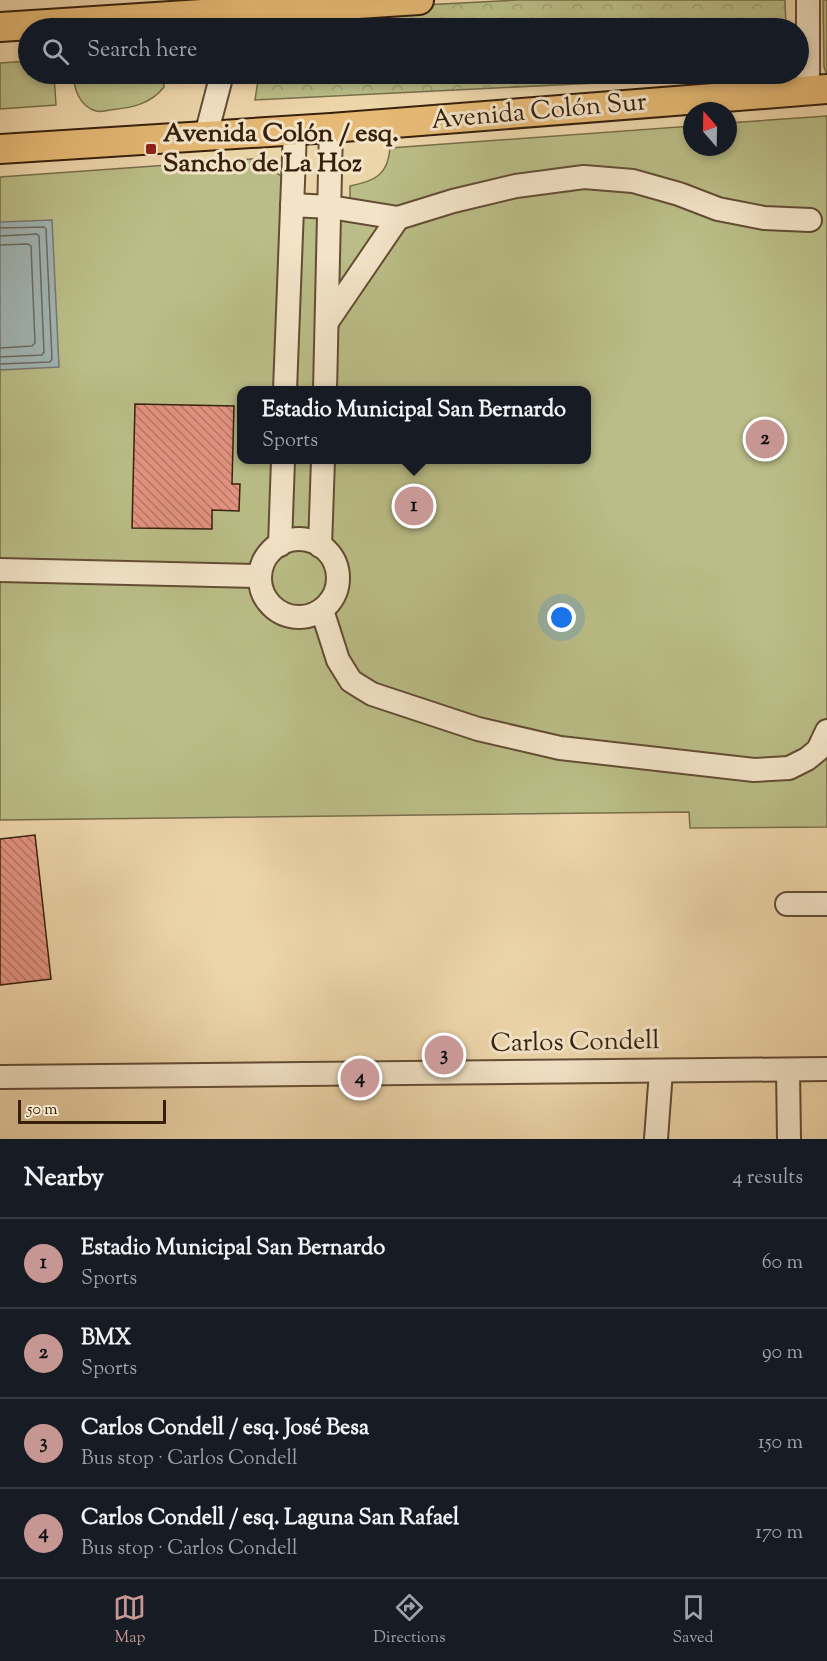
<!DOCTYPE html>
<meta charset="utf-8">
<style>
body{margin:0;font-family:"Sorts Mill Goudy",serif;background:#20242c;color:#f1f3f6}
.compass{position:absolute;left:683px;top:102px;width:54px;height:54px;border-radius:50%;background:#171b24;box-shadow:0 3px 9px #0003;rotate:340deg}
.scale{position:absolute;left:18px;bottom:15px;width:148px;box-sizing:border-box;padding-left:6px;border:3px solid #36200c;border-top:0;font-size:16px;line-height:21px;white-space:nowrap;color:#36200c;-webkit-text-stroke:4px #f3e4c8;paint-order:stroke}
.you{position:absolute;left:562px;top:618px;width:21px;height:21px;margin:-15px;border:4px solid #fff;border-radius:50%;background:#1a73e8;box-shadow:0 0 0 9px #1a73e833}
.badge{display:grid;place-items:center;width:39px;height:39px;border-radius:50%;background:#c59692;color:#111;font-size:20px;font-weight:700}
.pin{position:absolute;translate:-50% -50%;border:3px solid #fff;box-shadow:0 2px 6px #0006}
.popup{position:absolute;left:237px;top:386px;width:354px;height:78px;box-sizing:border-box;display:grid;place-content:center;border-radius:12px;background:#171b24;filter:drop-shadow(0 2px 4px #0005);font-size:20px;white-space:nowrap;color:#9ea1a6}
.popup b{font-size:22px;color:#f1f3f6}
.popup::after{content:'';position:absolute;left:50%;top:100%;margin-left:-12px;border:12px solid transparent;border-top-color:#171b24}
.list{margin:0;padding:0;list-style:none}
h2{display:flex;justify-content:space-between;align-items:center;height:78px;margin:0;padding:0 24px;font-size:26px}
h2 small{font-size:20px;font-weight:400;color:#9ea1a6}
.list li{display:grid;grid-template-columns:39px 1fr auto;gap:18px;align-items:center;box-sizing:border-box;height:90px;padding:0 24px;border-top:2px solid #363941}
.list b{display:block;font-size:22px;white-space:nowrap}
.list p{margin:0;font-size:20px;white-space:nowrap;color:#9ea1a6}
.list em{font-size:20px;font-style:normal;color:#9ea1a6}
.icon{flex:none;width:33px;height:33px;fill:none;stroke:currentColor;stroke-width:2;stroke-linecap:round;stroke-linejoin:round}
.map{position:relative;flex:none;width:827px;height:1139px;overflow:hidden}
.search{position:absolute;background:#171b24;box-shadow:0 3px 9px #0003;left:18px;right:18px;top:18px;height:66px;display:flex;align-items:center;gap:15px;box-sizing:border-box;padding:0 21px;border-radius:33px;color:#9ea1a6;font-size:22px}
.sheet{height:438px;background:#171b24}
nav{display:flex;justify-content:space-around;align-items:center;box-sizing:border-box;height:84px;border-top:2px solid #363941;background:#171b24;font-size:16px;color:#9ea1a6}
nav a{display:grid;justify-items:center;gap:3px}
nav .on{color:#c59692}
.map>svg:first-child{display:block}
</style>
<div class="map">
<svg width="827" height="1139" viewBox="0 0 827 1139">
<defs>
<pattern id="forest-crowns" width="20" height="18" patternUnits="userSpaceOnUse" patternTransform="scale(1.5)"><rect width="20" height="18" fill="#babd87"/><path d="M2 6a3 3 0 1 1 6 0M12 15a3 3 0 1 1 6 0" fill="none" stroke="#a0a273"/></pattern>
<pattern id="building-back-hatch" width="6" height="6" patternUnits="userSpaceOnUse" patternTransform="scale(1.5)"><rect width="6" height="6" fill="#e49482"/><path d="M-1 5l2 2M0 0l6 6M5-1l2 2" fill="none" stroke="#ba7869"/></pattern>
</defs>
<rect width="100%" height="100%" fill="#edd5aa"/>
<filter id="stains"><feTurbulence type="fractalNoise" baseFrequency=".00333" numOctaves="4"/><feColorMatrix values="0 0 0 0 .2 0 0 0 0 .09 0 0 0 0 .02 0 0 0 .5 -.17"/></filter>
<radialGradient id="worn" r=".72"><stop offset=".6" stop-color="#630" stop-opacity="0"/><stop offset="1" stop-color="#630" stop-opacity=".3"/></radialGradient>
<g fill="url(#forest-crowns)" stroke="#786e4a" stroke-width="1.5">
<path d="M 518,0 L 785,0 L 786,28 L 267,28 L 270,13 Z"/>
<path d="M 823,0 L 827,0 L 827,75 L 824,67 Z"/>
<path d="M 259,74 L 776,74 L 255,100 Z"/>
</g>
<g fill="#babd87" stroke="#786e4a" stroke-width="1.5" fill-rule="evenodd">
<path d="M 28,61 L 28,74 L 54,74 L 56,105 L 0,109 L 0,63 Z"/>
<path d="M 74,74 L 163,74 L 164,87 C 151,104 131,108 110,110 C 106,111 100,112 96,111 C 80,107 73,88 74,74 Z"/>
<path d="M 827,116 L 827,827 L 690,828 L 689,812 L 0,820 L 0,177 L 267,158 L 272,170 L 287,180 L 287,195 L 350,201 L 350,186 C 375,181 388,175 390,148 L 692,126 L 692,147 L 728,147 L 728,123 ZM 242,390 L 586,390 L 586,460 L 242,460 Z"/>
</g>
<path fill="#a0b5b5" stroke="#767971" stroke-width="1.5" d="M 52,220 L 59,367 L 0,370 L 0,222 Z"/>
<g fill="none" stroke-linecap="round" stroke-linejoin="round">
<g stroke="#6b6a60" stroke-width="1.5">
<path d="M 0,228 L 44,227 L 46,229 L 52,359 L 50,362 L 0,364"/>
<path d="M 0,236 L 37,234 L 39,236 L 44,352 L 42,355 L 0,357"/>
<path d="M 0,245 L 28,244 L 31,246 L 35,343 L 32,346 L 0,348"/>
</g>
</g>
<g fill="url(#building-back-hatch)" stroke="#36200c" stroke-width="1.5">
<path d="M 135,404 L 234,406 L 232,484 L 240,484 L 239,511 L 212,510 L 212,529 L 132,528 Z"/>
<path d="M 35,835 L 51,979 L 0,985 L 0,839 Z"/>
</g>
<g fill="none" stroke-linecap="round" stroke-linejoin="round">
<defs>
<g id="minor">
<path d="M 808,0 L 808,90"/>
<path d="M 206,135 L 222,74"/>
<path d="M 292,205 L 330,207 L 398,218 L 453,201 L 516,186 L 584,177 L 633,181 L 679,194 L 718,209 L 764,218 L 810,220"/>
<path d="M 327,322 L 398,218"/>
<path d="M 285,390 L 295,130"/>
<path d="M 325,390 L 331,128"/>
<circle cx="299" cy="578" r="39"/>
<path d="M 280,545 L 283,460"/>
<path d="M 320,546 L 323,460"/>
<path d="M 0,570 L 260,576"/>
<path d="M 322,610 L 338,660 L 351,681 L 372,694 L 478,729 L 560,748 L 754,770 L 789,768 L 807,759 L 818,750 L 827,731"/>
<path d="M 787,904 L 827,904"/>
<path d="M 788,1070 L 789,1139"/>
<path d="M 0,1077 L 827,1069"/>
<path d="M 656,1139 L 661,1071"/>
</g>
<g id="major">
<path d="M 0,27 L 419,0"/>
<path d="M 0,149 L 331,128 L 827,89"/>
</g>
</defs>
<use href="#minor" stroke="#644d34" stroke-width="26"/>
<use href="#major" stroke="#36200c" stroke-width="32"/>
<use href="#minor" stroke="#f3e4c8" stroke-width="22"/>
<use href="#major" stroke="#e6ba75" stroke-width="28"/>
</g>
<rect fill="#8f2418" stroke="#f3e4c8" stroke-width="2" x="145" y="143" width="12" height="12" rx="3"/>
<g text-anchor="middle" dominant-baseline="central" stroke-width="6" stroke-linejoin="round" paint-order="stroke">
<g font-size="26" fill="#36200c" stroke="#f3e4c8">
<text transform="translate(539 112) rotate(-5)">Avenida Colón Sur</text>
<text transform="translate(575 1043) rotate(-1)">Carlos Condell</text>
</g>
<g font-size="26" font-weight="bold" fill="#36200c" stroke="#f3e4c8" text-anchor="start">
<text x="163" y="134">Avenida Colón / esq.<tspan x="163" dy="30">Sancho de La Hoz</tspan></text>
</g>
</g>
<rect width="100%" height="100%" filter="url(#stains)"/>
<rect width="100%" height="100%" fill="url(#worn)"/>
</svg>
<svg class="compass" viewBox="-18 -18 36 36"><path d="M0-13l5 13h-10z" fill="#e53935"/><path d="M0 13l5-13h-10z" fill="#9ea1a6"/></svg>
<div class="scale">50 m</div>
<div class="you"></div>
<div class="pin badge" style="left:414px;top:506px">1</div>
<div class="popup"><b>Estadio Municipal San Bernardo</b>Sports</div>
<div class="pin badge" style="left:765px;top:439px">2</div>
<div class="pin badge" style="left:444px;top:1055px">3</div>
<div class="pin badge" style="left:360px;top:1078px">4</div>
<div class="search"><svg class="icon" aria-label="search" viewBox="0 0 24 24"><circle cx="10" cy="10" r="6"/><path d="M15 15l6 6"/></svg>Search here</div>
</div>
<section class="sheet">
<h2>Nearby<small>4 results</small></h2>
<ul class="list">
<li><span class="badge">1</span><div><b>Estadio Municipal San Bernardo</b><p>Sports</p></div><em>60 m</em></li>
<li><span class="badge">2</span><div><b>BMX</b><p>Sports</p></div><em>90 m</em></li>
<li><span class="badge">3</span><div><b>Carlos Condell / esq. José Besa</b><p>Bus stop · Carlos Condell</p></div><em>150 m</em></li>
<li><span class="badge">4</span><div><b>Carlos Condell / esq. Laguna San Rafael</b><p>Bus stop · Carlos Condell</p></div><em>170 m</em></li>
</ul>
</section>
<nav>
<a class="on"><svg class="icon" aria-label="map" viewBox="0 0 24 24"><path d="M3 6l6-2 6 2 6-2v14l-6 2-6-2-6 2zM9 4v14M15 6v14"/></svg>Map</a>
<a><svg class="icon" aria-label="directions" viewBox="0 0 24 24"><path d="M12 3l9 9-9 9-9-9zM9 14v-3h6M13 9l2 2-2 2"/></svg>Directions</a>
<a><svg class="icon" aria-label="saved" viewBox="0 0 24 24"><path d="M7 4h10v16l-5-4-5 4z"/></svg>Saved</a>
</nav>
